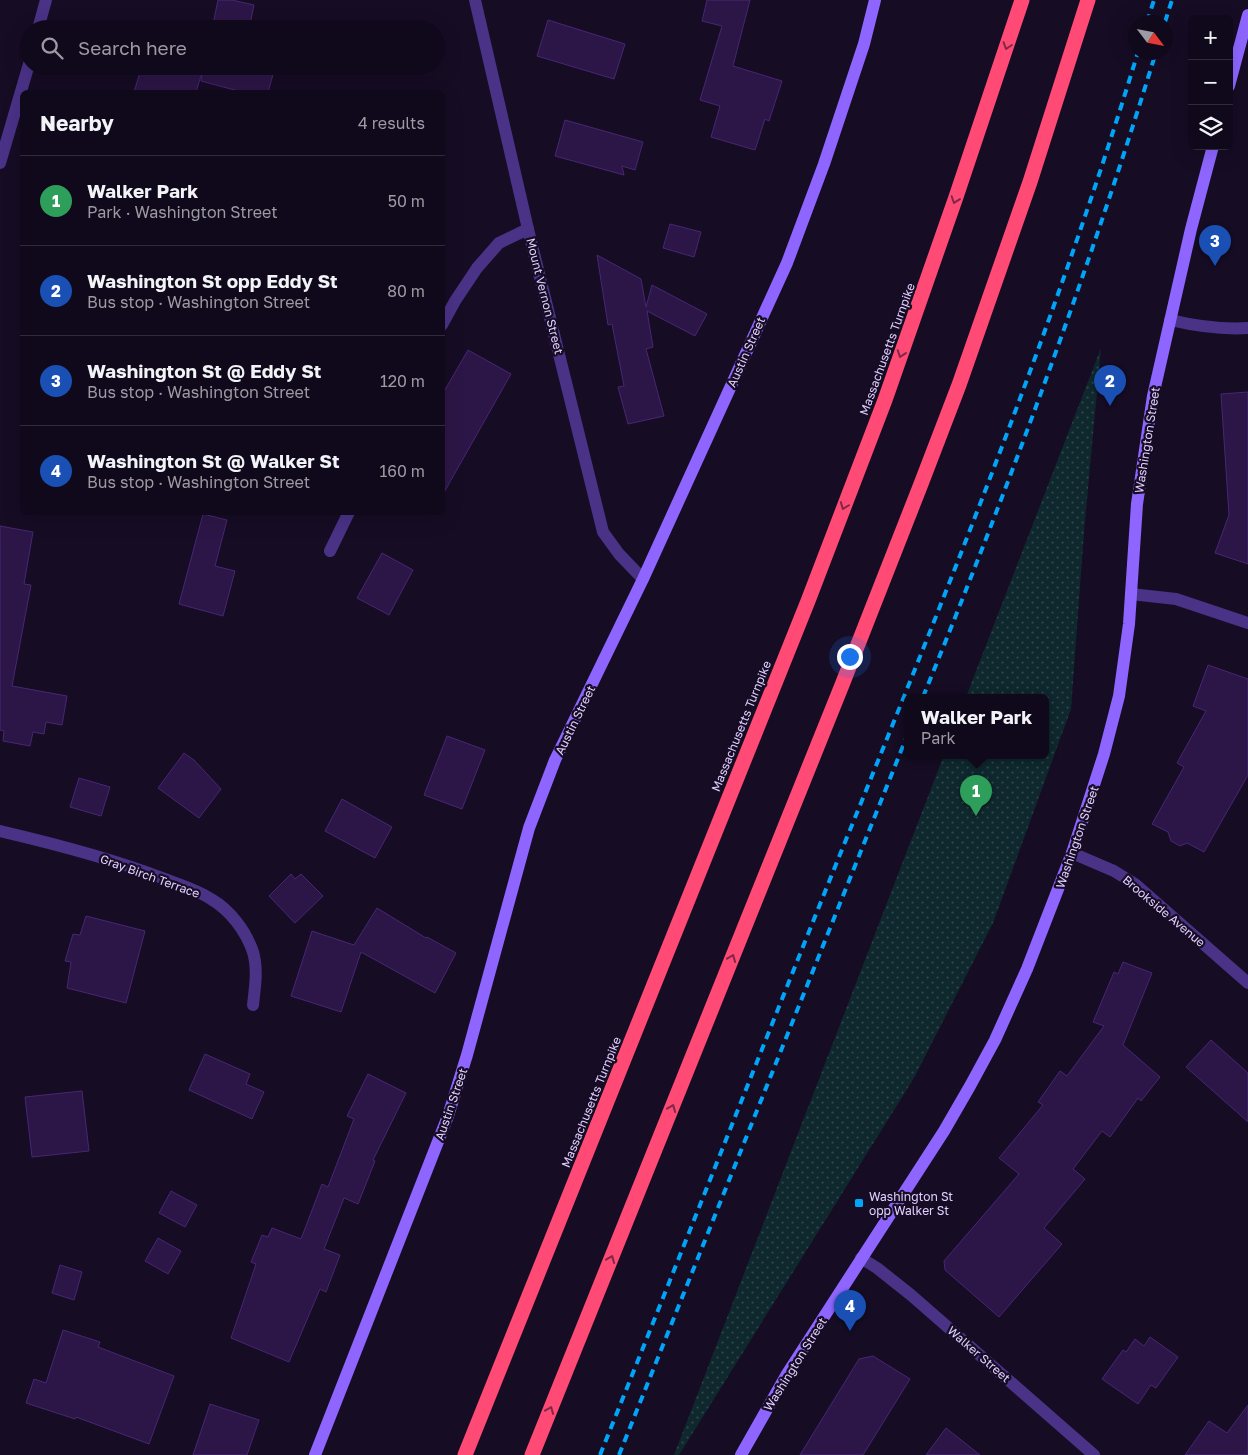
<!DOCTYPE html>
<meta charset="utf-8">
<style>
body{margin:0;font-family:"Golos Text",sans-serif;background:#1e1728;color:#f1f3f6}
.controls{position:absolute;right:15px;top:15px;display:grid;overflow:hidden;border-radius:8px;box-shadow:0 5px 20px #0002}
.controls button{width:45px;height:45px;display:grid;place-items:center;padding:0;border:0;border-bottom:1px solid #302a3a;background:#10091b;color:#f1f3f6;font:25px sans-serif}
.compass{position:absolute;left:1128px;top:15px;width:45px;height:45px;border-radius:50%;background:#10091b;box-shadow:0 5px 20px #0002;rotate:122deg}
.you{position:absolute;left:849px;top:656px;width:18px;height:18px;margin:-12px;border:4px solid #fff;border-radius:50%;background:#1a73e8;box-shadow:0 0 0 8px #1a73e833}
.badge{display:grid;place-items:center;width:32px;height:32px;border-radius:50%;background:#7c3aed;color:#fff;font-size:16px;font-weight:700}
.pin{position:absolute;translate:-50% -41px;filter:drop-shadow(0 1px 2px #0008)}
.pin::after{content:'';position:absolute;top:26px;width:18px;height:15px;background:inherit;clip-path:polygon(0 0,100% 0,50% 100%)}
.popup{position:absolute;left:904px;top:694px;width:145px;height:65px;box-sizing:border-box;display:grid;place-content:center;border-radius:8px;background:#10091b;filter:drop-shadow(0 1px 4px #0005);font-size:16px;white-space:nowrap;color:#9c9aa3}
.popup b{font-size:19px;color:#f1f3f6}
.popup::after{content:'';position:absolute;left:50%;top:100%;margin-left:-10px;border:10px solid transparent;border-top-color:#10091b}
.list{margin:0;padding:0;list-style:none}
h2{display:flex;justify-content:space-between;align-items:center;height:65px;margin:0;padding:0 20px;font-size:21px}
h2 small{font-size:16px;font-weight:400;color:#9c9aa3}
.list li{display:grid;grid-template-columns:32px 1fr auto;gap:15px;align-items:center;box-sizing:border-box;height:90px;padding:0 20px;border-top:1px solid #302a3a}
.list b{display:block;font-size:19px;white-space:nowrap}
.list p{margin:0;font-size:16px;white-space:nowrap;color:#9c9aa3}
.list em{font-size:16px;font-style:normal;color:#9c9aa3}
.icon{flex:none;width:28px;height:28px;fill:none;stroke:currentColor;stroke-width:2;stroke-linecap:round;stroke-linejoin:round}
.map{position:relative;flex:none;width:1248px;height:1455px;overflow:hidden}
.search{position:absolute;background:#10091b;box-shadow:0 5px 20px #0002;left:20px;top:20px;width:425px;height:55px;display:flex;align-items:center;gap:12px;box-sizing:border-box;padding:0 18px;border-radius:28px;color:#9c9aa3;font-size:19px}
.panel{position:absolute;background:#10091b;box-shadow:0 5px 20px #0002;left:20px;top:90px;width:425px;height:425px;border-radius:8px}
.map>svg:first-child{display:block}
</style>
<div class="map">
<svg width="1248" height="1455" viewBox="0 0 1248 1455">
<defs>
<pattern id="park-dots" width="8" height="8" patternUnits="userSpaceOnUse" patternTransform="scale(1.25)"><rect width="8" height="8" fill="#0e282e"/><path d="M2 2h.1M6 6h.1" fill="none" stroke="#31464d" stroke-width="1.8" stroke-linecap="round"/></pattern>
</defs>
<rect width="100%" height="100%" fill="#160c24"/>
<path fill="url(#park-dots)" d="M 1101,348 L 1084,532 L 1071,709 L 993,923 L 914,1078 L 679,1455 L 674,1455 L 944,755 L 1045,755 L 1045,697 L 966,697 Z"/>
<g fill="#2c1647" stroke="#482675">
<path d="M 218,0 L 232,0 L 254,5 L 249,29 L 212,29 Z"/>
<path d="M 707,0 L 750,0 L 733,66 L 782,81 L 769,121 L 765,119 L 755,150 L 711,137 L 720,106 L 700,100 L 722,26 L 702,21 Z"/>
<path d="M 548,20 L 625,44 L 614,79 L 537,56 Z"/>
<path d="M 142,66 L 204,66 L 196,92 L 134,92 Z"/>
<path d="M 204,66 L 258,66 L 274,71 L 268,92 L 242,92 L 201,81 Z"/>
<path d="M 565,120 L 643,142 L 635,170 L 622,166 L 624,175 L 555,156 Z"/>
<path d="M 670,224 L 701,232 L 694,257 L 663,248 Z"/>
<path d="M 597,255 L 641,279 L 646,307 L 652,285 L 707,314 L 695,336 L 647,311 L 653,347 L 646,349 L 664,416 L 628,424 L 618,387 L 624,386 L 612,324 L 608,325 Z"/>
<path d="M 468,350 L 511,374 L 442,496 L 442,395 Z"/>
<path d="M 1248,392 L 1248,564 L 1215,553 L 1229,515 L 1221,394 Z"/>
<path d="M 203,514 L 227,520 L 215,566 L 235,571 L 223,616 L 179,604 Z"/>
<path d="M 0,526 L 33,532 L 24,584 L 31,585 L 12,686 L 67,696 L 62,725 L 46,722 L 44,734 L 33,732 L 30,746 L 3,741 L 4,731 L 0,730 Z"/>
<path d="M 382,553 L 413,570 L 389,615 L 357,598 Z"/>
<path d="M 1208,665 L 1248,679 L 1248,775 L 1204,852 L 1187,843 L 1180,846 L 1171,841 L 1168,832 L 1152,824 L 1184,767 L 1177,763 L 1206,711 L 1193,706 Z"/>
<path d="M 447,736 L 485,750 L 462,809 L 424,795 Z"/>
<path d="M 184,753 L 194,760 L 221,789 L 199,818 L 158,788 Z"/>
<path d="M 79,778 L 110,787 L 101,816 L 70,807 Z"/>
<path d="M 342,799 L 392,827 L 375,858 L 325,831 Z"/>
<path d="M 291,874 L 295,879 L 301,874 L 323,896 L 295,923 L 269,896 Z"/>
<path d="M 377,908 L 426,938 L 427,937 L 456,953 L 435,993 L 361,952 L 341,1012 L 291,996 L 312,931 L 354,945 Z"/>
<path d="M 86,916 L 145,931 L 126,1003 L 67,988 L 71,962 L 65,961 L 73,934 L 80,935 Z"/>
<path d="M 1123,962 L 1152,973 L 1123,1045 L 1160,1077 L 1141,1101 L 1138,1098 L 1110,1137 L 1102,1131 L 1073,1169 L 1085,1179 L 1044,1228 L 1062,1244 L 999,1317 L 945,1270 L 944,1261 L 1019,1174 L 999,1158 L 1043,1105 L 1038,1102 L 1060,1071 L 1067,1076 L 1104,1026 L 1093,1022 L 1114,972 L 1118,974 Z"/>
<path d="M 1211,1040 L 1248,1073 L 1248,1122 L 1186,1067 Z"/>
<path d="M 205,1054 L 250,1074 L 246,1084 L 264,1092 L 252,1119 L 189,1090 Z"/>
<path d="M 368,1074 L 406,1093 L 373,1160 L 375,1161 L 358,1204 L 344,1198 L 324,1249 L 340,1255 L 326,1292 L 320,1289 L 289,1362 L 231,1338 L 256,1264 L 251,1262 L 262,1235 L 268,1237 L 272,1228 L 301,1239 L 322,1184 L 328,1187 L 354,1119 L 347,1116 Z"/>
<path d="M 82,1091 L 89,1151 L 32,1157 L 25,1097 Z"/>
<path d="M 171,1191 L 197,1205 L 185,1227 L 159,1213 Z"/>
<path d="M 158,1238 L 181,1251 L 168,1274 L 145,1261 Z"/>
<path d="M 60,1265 L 82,1272 L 74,1300 L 52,1293 Z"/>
<path d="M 63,1330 L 100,1342 L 98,1347 L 174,1376 L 149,1444 L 76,1417 L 75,1419 L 26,1403 L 34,1379 L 46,1383 Z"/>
<path d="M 1150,1337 L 1178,1357 L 1156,1388 L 1151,1385 L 1138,1404 L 1102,1379 L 1123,1350 L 1126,1352 L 1135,1339 L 1144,1346 Z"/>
<path d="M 873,1356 L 910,1379 L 863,1455 L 800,1455 L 859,1359 Z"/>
<path d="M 210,1404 L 259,1420 L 247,1455 L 193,1455 Z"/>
<path d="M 1248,1405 L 1248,1455 L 1185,1455 L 1209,1421 L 1227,1433 Z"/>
<path d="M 946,1428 L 980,1455 L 926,1455 Z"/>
</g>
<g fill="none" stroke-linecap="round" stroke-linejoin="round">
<g stroke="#4a3287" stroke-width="12">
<path d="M 475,0 L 528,229 L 603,532 L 619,554 L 643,579"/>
<path d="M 38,29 L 46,0"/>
<path d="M 0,163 L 29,64"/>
<path d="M 1170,320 C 1196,326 1221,330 1248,328"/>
<path d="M 442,325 L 455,301 L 477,268 L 499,243 L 528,229"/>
<path d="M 330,551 L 349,512"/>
<path d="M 1131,594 L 1176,599 L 1248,623"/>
<path d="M 0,831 C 56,844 111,858 165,879 C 180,885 197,890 211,899 C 230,910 246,931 253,952 C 258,969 255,987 253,1005"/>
<path d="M 1072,853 L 1114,871 L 1135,884 L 1248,983"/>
<path d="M 861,1258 L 877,1268 L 911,1295 L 1094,1455"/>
</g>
<g stroke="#8e66ff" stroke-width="12">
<path d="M 1229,86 L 1248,15"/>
<path d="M 315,1455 L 448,1116 L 467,1055 L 529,828 L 555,760 L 643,579 L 787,263 L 824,164 L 864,44 L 875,0"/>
<path d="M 741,1455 L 787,1374 L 944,1131 L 970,1086 L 995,1040 L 1027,969 L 1072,853 L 1104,754 L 1119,696 L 1129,624 L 1137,504 L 1153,396 L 1191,229 L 1213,146"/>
</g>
<g stroke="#ff4a75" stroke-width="15">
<path d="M 465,1455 L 808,601 L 885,400 L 956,197 L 1022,0"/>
<path d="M 532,1455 L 842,685 L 921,484 L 959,385 L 1030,182 L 1088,0"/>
</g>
<g stroke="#00a5fa" stroke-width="4" stroke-dasharray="8 6" stroke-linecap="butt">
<path d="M 1147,22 L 1154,0"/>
<path d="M 1165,22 L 1172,0"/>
<path d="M 923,697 C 1009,486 1089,271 1156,52"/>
<path d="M 600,1455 C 681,1254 760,1053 841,852 C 948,589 1055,325 1138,52"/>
<path d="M 619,1455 L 907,736"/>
</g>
</g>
<defs><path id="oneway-chevron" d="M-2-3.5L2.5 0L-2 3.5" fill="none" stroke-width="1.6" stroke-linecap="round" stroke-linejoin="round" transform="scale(1.25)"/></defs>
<g stroke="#7f2848">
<use href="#oneway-chevron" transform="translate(1007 46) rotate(108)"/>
<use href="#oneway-chevron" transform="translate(955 200) rotate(109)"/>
<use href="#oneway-chevron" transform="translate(901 354) rotate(110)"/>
<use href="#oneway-chevron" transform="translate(844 506) rotate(111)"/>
<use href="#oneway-chevron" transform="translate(732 958) rotate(-68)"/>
<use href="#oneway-chevron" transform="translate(672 1108) rotate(-68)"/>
<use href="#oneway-chevron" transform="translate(611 1259) rotate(-68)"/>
<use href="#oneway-chevron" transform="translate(550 1410) rotate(-68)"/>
</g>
<rect fill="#00a5fa" stroke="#160c24" stroke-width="2" x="854" y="1198" width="10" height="10" rx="2.5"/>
<g text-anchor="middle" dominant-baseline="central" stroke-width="4.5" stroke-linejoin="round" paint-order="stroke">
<g font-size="12" fill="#e0cfff" stroke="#160c24">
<text transform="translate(545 296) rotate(76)">Mount Vernon Street</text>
<text transform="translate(887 349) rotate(-70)">Massachusetts Turnpike</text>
<text transform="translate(746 352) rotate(-66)">Austin Street</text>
<text transform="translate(1147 440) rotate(-81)">Washington Street</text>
<text transform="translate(575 720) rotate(-64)">Austin Street</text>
<text transform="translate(741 726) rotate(-68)">Massachusetts Turnpike</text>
<text transform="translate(1077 837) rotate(-71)">Washington Street</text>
<text transform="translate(150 876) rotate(20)">Gray Birch Terrace</text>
<text transform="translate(1164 911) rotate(40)">Brookside Avenue</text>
<text transform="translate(591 1102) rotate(-68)">Massachusetts Turnpike</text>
<text transform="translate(451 1104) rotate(-71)">Austin Street</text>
<text transform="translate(979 1354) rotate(41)">Walker Street</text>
<text transform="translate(795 1364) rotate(-58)">Washington Street</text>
</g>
<g font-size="12" fill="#e0cfff" stroke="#160c24" text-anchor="start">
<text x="869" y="1196">Washington St<tspan x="869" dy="14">opp Walker St</tspan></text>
</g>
</g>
</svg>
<div class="controls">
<button>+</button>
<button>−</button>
<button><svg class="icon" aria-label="layers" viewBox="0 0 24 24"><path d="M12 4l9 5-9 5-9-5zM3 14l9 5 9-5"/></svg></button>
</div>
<svg class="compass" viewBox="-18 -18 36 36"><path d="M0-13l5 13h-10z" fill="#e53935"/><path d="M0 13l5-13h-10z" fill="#9c9aa3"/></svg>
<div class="you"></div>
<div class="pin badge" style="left:976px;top:816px;background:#2e9e5b">1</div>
<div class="popup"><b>Walker Park</b>Park</div>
<div class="pin badge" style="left:1110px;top:406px;background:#1a4fb4">2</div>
<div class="pin badge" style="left:1215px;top:266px;background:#1a4fb4">3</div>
<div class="pin badge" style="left:850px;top:1331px;background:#1a4fb4">4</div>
<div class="search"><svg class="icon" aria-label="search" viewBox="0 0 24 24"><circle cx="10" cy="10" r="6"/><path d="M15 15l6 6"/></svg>Search here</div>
<section class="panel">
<h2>Nearby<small>4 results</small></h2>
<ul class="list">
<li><span class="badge" style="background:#2e9e5b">1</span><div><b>Walker Park</b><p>Park · Washington Street</p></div><em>50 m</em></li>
<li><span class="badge" style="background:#1a4fb4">2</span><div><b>Washington St opp Eddy St</b><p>Bus stop · Washington Street</p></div><em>80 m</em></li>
<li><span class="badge" style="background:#1a4fb4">3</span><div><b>Washington St @ Eddy St</b><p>Bus stop · Washington Street</p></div><em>120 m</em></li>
<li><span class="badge" style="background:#1a4fb4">4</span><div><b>Washington St @ Walker St</b><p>Bus stop · Washington Street</p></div><em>160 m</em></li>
</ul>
</section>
</div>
